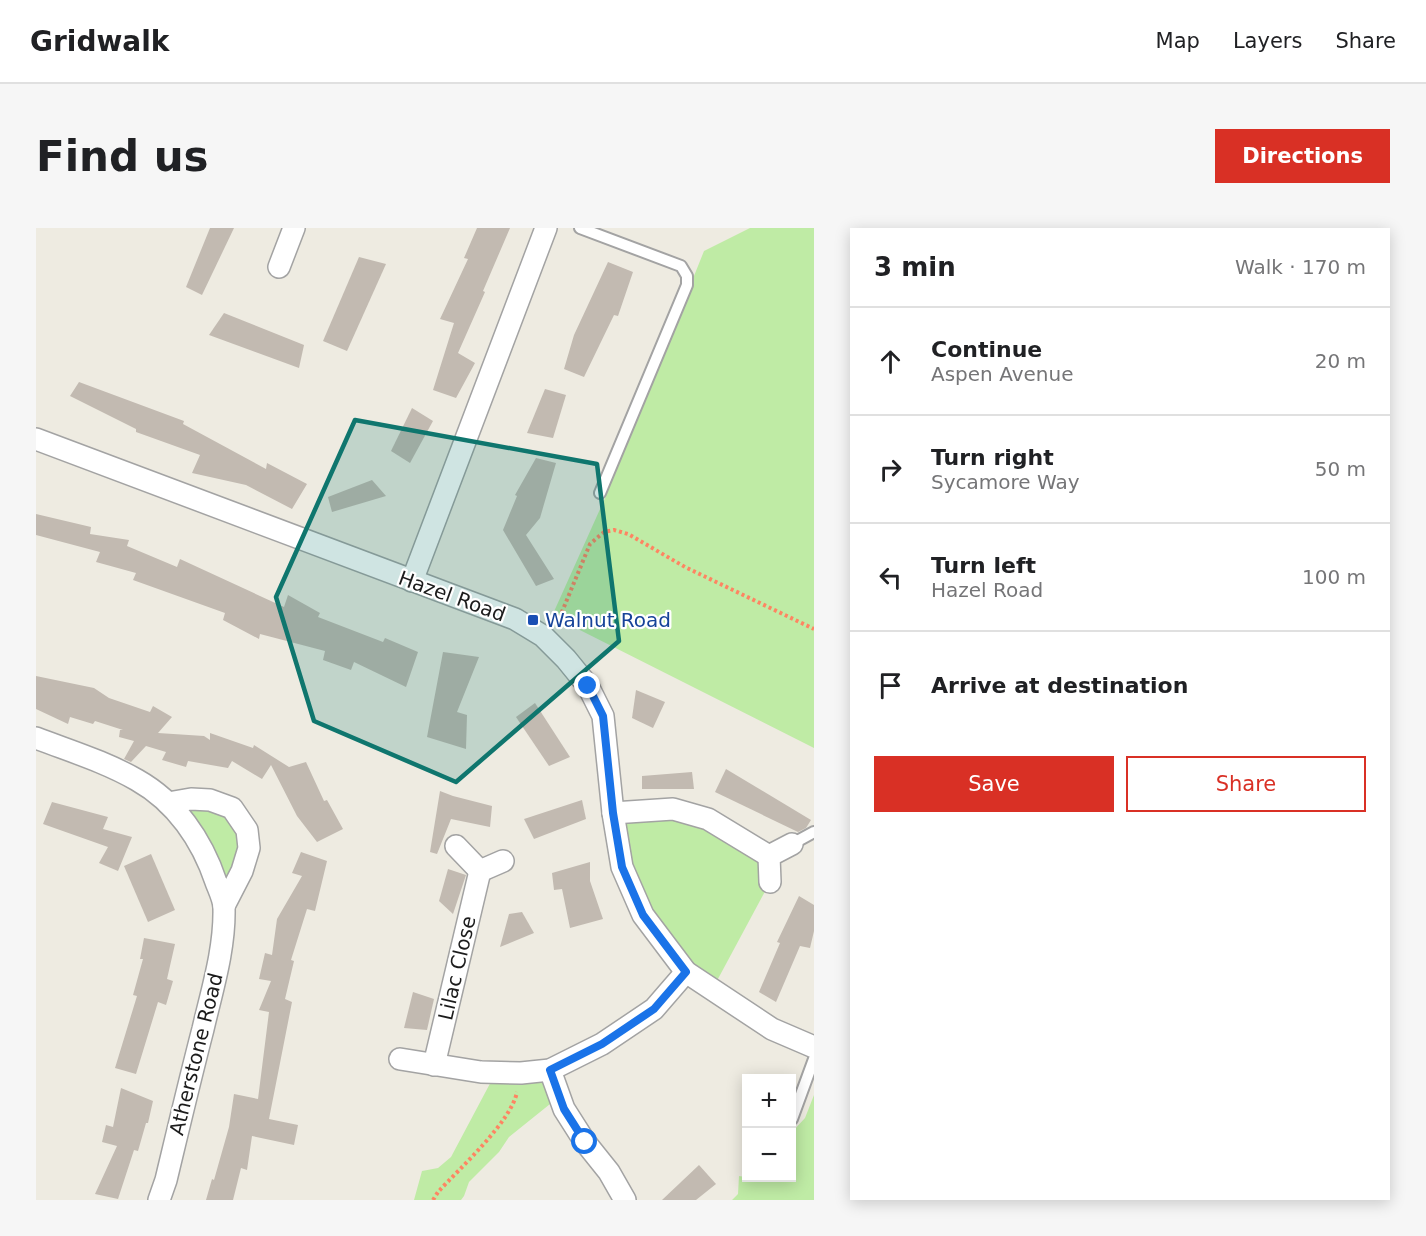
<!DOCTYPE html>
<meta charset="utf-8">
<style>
body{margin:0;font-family:"DejaVu Sans",sans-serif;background:#f6f6f6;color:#202124}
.controls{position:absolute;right:18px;bottom:18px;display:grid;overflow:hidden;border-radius:0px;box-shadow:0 3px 15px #0003}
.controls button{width:54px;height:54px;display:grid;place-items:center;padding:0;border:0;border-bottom:2px solid #e0e0e0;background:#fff;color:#202124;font:30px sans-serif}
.stop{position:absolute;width:18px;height:18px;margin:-14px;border:4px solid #1a73e8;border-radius:50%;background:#fff}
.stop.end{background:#1a73e8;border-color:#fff;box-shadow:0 2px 6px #0008}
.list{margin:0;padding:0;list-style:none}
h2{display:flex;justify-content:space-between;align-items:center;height:78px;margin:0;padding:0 24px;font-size:26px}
h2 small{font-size:20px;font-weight:400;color:#757577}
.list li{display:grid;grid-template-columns:39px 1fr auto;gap:18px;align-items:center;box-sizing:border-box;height:108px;padding:0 24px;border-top:2px solid #e0e0e0}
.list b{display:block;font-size:22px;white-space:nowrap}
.list p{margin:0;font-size:20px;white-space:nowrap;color:#757577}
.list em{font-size:20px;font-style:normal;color:#757577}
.actions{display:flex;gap:12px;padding:18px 24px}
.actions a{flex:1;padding:14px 0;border:2px solid #d93025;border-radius:0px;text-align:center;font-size:21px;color:#d93025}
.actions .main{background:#d93025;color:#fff}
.icon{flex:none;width:33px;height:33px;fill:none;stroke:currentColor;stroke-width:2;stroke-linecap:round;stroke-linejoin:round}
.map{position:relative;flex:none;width:778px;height:972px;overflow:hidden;border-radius:0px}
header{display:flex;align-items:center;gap:36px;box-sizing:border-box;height:84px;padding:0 30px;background:#fff;border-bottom:2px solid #e0e0e0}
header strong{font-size:28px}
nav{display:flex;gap:33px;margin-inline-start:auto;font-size:21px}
.intro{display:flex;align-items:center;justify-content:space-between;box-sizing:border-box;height:144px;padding:0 36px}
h1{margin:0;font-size:42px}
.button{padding:15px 27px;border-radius:0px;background:#d93025;color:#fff;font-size:21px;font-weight:700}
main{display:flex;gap:36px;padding:0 36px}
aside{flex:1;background:#fff;border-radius:0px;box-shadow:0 3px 15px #0003}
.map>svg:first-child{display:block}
</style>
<header>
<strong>Gridwalk</strong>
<nav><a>Map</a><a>Layers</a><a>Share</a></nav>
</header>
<div class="intro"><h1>Find us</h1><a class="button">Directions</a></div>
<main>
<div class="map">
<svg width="778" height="972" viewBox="0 0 778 972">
<rect width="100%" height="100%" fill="#eeebe1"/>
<g fill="#bfeba5">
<path d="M 714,0 L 778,0 L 778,520 L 516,388 L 569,270 L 668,23 Z"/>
<path d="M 155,571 L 174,572 L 211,602 L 188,678 L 148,592 Z"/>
<path d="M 637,581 L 733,628 L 734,654 L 676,762 L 607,687 L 577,585 Z"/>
<path d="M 514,842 L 524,868 L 473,909 L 463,924 L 433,954 L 428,968 L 425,972 L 378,972 L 386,943 L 402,940 L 415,929 L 458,848 Z"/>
<path d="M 778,867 L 778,972 L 696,972 L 702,966 L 703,948 L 721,951 L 722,950 L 756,950 L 756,904 L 769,890 Z"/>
</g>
<g fill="#c2bab1">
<path d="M 174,0 L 198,0 L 166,67 L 150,59 Z"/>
<path d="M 441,0 L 474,0 L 447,63 L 449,64 L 422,125 L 439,135 L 420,170 L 397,162 L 418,95 L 404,91 L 432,31 L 428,30 Z"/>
<path d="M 323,29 L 350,36 L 311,123 L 287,113 Z"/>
<path d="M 572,34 L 597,44 L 582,88 L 578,87 L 548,149 L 528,141 L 538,107 Z"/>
<path d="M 188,85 L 268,117 L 263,140 L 173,107 Z"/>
<path d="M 43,154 L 148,193 L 147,196 L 230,241 L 231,235 L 271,256 L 256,281 L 210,257 L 156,245 L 164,227 L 100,204 L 100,201 L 34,168 Z"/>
<path d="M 509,161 L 530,167 L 517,210 L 491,205 Z"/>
<path d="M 376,180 L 397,193 L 374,235 L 355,223 Z"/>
<path d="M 500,230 L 520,235 L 504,290 L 490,307 L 518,351 L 500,358 L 467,302 L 481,268 L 479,267 Z"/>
<path d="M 336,252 L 350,268 L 296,284 L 292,269 Z"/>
<path d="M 0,286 L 55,299 L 54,306 L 93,312 L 91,318 L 141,339 L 144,331 L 248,379 L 252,367 L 284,385 L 282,389 L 347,414 L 349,410 L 382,424 L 370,459 L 318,434 L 315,442 L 287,432 L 289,423 L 224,406 L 223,411 L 187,392 L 189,385 L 97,352 L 100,345 L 60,334 L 64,324 L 0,307 Z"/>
<path d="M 407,424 L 443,429 L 421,484 L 431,487 L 430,521 L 391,509 Z"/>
<path d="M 0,448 L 58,460 L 73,470 L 114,484 L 117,478 L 136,489 L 122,505 L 168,508 L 174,512 L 174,505 L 217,520 L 218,517 L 253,539 L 270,534 L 288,573 L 291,572 L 307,601 L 281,614 L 261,588 L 235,537 L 226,551 L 196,533 L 192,540 L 152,533 L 150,539 L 126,532 L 130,524 L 110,518 L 95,534 L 88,531 L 98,513 L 83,509 L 84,502 L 87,502 L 59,493 L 57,496 L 34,489 L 32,496 L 0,481 Z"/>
<path d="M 600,462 L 629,474 L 617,500 L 596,490 Z"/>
<path d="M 499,475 L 534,529 L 513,538 L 480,489 Z"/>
<path d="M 690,541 L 775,592 L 770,600 L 762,604 L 679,564 Z"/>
<path d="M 656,544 L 658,561 L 606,561 L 606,548 Z"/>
<path d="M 404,563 L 417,568 L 456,578 L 454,599 L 415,591 L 401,626 L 394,624 Z"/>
<path d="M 546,572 L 550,591 L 498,611 L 488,591 Z"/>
<path d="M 16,574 L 72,589 L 67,601 L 96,609 L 82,643 L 63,635 L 72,619 L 7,596 Z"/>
<path d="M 265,624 L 291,633 L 279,683 L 271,681 L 255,732 L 258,733 L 249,771 L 256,774 L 233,891 L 262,897 L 258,917 L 216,908 L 211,942 L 205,940 L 197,972 L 170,972 L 176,951 L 178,952 L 193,899 L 198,866 L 222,871 L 233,784 L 223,782 L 235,753 L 223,751 L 229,725 L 236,727 L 241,691 L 266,648 L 256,645 Z"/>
<path d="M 115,626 L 139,682 L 112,694 L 88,638 Z"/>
<path d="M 554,634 L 554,653 L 567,691 L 534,700 L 526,661 L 518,662 L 516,645 Z"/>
<path d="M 412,641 L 430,647 L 417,686 L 403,673 Z"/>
<path d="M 763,668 L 778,677 L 778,703 L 774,720 L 764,718 L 740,774 L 723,764 L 744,715 L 741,714 Z"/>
<path d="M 486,684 L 498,705 L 464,719 L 473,686 Z"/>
<path d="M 108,710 L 139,716 L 131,751 L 137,753 L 130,777 L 122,774 L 100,846 L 79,840 L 101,768 L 97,767 L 107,731 L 104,731 Z"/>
<path d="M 377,764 L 398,771 L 391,802 L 368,800 Z"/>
<path d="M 85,860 L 117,873 L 112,895 L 110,895 L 102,923 L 98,922 L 82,971 L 59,966 L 81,918 L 66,914 L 70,897 L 77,899 Z"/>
<path d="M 663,937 L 680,956 L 660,972 L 626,972 Z"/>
</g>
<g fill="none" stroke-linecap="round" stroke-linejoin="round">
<defs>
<g id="lane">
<path d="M 544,0 L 645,38 L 651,48 L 651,57 L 564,265"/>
<path d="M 756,616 L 778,604"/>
<path d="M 756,891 L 778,831"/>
</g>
<g id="street">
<path d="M 243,39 L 258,0"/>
<path d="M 0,211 L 479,391 L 507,408 L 530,431 L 552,458 L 567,488 L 577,585 L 586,639 L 607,687 L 650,744 L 736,801 L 778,819"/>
<path d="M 376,353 L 510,0"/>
<path d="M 0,510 C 34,523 70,534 101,552 C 140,574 166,612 180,654 C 183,662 188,672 188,680 C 189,721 176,762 167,801 C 154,851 142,902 130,952 L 123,972"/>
<path d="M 132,575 L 155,571 L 174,572 L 196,580 L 211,602 L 213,620 L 206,643 L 188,678"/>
<path d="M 577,585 L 637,581 L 672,591 L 733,628"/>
<path d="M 420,618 L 444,643 L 467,633"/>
<path d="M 734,654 L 733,628 L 756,616"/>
<path d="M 364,831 L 445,844 L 485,845 L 514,842 L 566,816 L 618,781 L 650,744"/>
<path d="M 398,837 L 444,643"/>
<path d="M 514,842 L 528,881 L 549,914 L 573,944 L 589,972"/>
</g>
</defs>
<use href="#lane" stroke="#a3a3a3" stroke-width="14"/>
<use href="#street" stroke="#a3a3a3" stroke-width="24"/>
<g stroke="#fe8562" stroke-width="4" stroke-dasharray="3 3" stroke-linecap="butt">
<path d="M 520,395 L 523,391 L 554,316 L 568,304 L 578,302 L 592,306 L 649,339 L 778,401"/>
<path d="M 397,972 L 402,964 C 424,940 475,894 481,864"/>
</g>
<use href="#lane" stroke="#fff" stroke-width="10"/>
<use href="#street" stroke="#fff" stroke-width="21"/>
</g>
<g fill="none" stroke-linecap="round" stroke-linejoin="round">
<path stroke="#1a73e8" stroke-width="8" d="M 549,914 L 528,881 L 514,842 L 566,816 L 618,781 L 650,744 L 607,687 L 586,639 L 577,585 L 567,488 L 552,458"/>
</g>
<path fill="#0f766e" fill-opacity="0.2" stroke="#0f766e" stroke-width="4.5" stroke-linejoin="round" d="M 319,192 L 561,236 L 583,413 L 420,554 L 278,493 L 240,369 Z"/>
<rect fill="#1a4fb4" stroke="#fff" stroke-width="2" x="491" y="386" width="12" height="12" rx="3"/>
<g text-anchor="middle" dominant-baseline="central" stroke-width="4.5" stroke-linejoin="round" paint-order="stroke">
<g font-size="20" fill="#1c1c1c" stroke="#fff">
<text transform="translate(416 368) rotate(20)">Hazel Road</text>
<text transform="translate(421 740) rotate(-77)">Lilac Close</text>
<text transform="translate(160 826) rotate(-76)">Atherstone Road</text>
</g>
<g font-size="20" fill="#164399" stroke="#fff" text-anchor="start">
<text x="509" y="392">Walnut Road</text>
</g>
</g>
</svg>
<div class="controls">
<button>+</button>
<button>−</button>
</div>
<div class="stop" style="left:549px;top:914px"></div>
<div class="stop end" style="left:552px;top:458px"></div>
</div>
<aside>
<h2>3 min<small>Walk · 170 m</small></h2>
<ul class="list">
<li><svg class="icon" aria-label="ahead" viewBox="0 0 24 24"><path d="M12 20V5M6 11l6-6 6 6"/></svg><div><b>Continue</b><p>Aspen Avenue</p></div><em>20 m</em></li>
<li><svg class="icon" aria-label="right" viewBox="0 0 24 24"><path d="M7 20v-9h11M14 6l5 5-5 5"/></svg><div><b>Turn right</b><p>Sycamore Way</p></div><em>50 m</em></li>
<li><svg class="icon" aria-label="left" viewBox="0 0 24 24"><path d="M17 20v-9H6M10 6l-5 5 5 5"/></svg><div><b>Turn left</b><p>Hazel Road</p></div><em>100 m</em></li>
<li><svg class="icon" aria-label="arrive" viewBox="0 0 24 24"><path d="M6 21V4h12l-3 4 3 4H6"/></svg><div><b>Arrive at destination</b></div></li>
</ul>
<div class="actions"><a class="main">Save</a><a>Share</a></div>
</aside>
</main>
